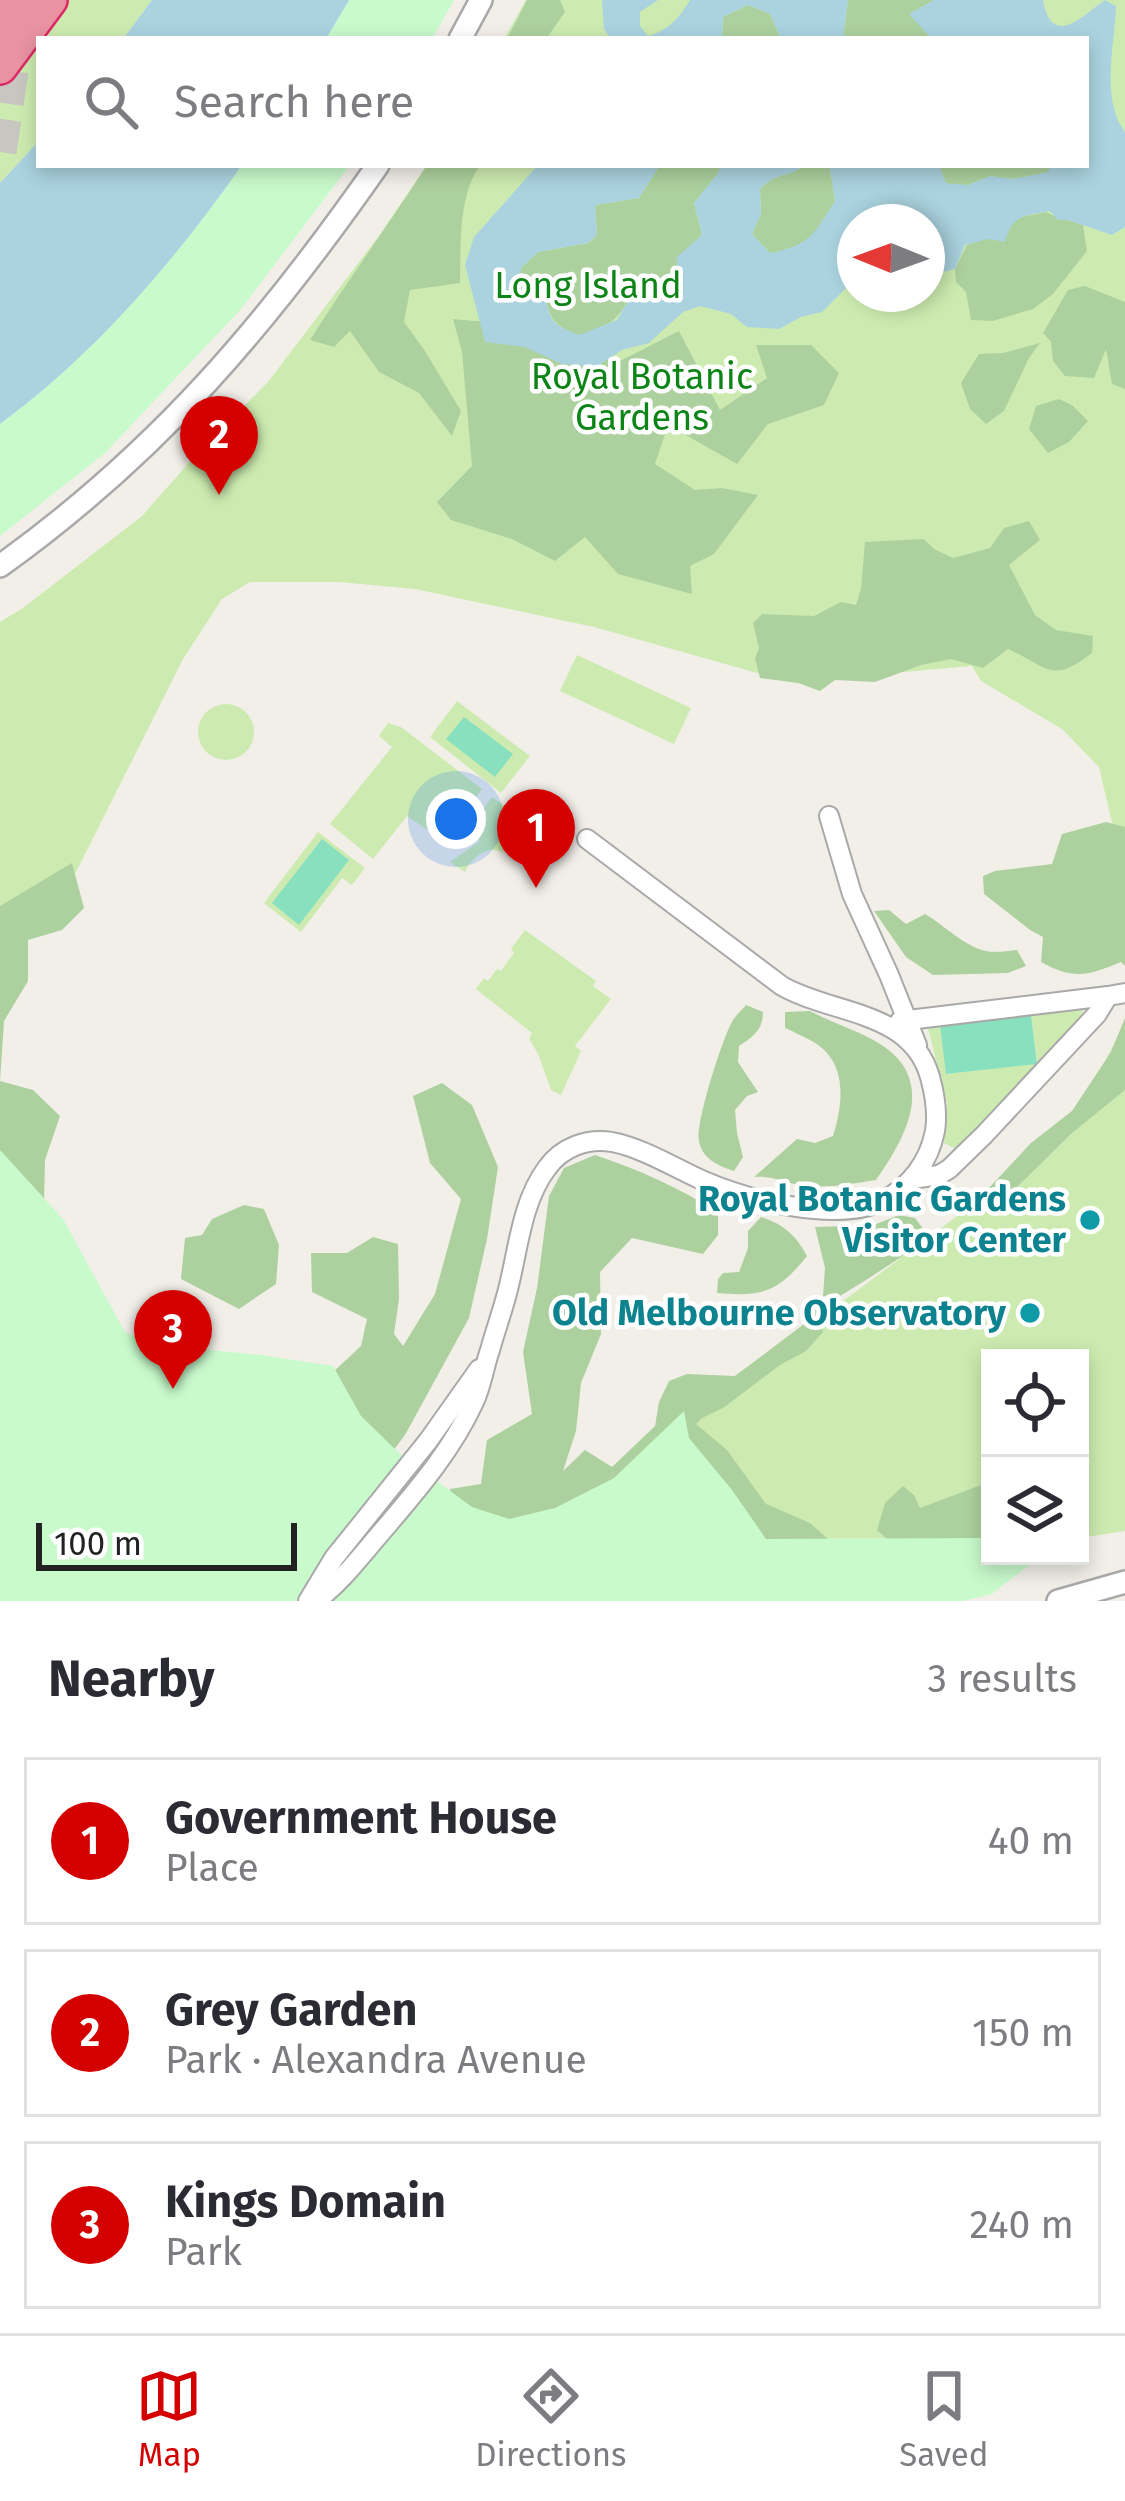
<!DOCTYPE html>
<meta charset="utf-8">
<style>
body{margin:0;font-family:"Fira Sans",sans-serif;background:#f2f2f3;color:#2b2b33}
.controls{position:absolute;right:36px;bottom:36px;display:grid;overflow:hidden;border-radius:0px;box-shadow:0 6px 18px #0003}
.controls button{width:108px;height:108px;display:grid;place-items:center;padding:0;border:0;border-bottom:3px solid #e1e1e2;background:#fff;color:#2b2b33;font:60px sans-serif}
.compass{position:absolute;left:837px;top:204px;width:108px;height:108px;border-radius:50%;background:#fff;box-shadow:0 6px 18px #0003;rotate:271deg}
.scale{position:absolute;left:36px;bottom:30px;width:261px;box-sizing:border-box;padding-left:12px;border:6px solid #222;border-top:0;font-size:33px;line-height:42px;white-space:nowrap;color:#222;-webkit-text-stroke:9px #fff;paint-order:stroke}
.you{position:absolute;left:456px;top:819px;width:42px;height:42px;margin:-30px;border:9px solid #fff;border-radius:50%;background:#1a73e8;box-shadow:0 0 0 18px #1a73e833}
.badge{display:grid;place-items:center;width:78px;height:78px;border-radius:50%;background:#d40000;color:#fff;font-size:39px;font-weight:700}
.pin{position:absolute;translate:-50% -99px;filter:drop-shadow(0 3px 6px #0008)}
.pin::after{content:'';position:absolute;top:63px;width:42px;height:36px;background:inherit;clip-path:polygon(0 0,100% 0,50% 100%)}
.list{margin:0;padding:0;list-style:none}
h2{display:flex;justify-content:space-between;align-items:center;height:156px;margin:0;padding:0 48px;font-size:51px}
h2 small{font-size:39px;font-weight:400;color:#7c7c81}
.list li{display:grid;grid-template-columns:78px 1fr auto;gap:36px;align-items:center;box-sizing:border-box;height:168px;margin:0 24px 24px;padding:0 24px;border:3px solid #e1e1e2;border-radius:0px}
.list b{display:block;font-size:45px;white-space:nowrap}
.list p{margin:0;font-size:39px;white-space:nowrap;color:#7c7c81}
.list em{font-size:39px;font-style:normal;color:#7c7c81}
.icon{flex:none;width:66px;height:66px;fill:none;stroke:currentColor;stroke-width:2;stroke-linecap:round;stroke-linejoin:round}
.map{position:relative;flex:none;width:1125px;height:1601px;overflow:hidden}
.search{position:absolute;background:#fff;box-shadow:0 6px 18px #0003;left:36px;right:36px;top:36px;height:132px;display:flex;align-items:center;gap:30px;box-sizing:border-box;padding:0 42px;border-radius:0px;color:#7c7c81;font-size:45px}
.sheet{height:732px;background:#fff}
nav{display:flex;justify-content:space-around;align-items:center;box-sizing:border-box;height:168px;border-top:3px solid #e1e1e2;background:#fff;font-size:33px;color:#7c7c81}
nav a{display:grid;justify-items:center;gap:6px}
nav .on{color:#d40000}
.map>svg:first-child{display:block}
</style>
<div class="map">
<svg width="1125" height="1601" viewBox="0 0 1125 1601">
<rect width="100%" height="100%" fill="#f2efe9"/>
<g fill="#cdebb0" fill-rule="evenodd">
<path d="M 0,0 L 152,0 L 123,39 L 39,39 L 39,141 L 0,183 Z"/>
<path d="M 526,0 L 1125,0 L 1125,879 L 1099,767 L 1062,729 L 981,681 L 972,666 L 870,675 L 757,673 L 594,627 L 415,589 L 339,582 L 250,582 L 222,599 L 183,659 L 68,888 L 0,950 L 0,622 L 23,608 L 142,516 L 200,450 L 268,382 L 378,237 L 427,165 L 1086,165 L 1086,39 L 504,39 ZM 855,222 L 927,222 L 927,294 L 855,294 Z"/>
<path d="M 577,655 L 691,708 L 674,744 L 560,691 Z"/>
<path d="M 457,701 L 530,756 L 501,793 L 430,737 Z"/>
<circle cx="226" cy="732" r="28"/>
<path d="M 388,723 L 401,727 L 482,789 L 468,809 C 440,803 442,814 432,833 L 407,816 L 373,859 L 330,824 L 392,747 L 379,736 Z"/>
<path d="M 492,797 L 522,818 C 515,825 510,833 502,837 L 503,853 C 489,843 471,858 465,872 L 450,862 L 479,842 L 482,818 L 487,812 L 483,809 Z"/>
<path d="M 318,832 L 365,868 L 352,885 L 342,878 L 301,932 L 264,903 Z"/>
<path d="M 525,930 L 596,981 L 593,986 L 611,999 L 575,1046 L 581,1051 L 561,1095 L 551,1090 L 539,1056 L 529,1038 L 532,1033 L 476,989 L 484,978 L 488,981 L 497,969 L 501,971 L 514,953 L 511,949 Z"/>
<path d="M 1077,1009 L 1083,1011 L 1076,1027 L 956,1149 L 944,1143 L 947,1103 L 928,1029 L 940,1025 L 947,1074 L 1037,1063 L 1031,1015 Z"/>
<path d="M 1125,1023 L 1125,1531 L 1080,1538 L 1080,1358 L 990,1358 L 990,1538 L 766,1539 L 684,1411 L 847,1298 L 976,1202 L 1085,1099 Z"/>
</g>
<g fill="#add19e">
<path d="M 527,0 L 560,0 L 565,12 L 546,39 L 507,39 Z"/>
<path d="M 848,0 L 934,0 L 910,14 L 932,39 L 843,39 Z"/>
<path d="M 748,5 L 770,14 L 781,39 L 722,39 L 723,17 Z"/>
<path d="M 427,165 L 480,165 C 458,197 461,245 460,283 L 410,290 L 404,322 L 425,351 L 461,411 L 452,436 L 419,393 L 379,372 L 350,331 L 334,347 L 310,340 C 348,280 389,224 427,165 Z"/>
<path d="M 660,165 L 721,165 L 718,173 L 694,203 L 702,235 L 678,257 L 676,280 L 629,299 C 615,324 606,327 579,336 C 559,327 550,322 546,299 L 521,281 L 521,268 L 538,252 L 589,243 L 597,235 L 595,205 L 639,198 Z"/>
<path d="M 804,165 L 827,165 L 830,168 L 835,201 C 813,236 812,245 770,253 L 752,234 L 761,214 L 760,189 C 779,170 788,179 804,165 Z"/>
<path d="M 939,165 L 1051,165 L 1049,172 L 1014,179 L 990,176 L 968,185 L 946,184 Z"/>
<path d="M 1046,212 C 1058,219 1069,220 1083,225 L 1087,251 L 1053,294 L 1033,309 L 993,321 L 971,320 L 966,292 L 956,282 L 955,269 L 967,245 L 1008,230 L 1017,218 Z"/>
<path d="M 1085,286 L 1125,302 L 1125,389 L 1112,384 L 1106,349 L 1094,378 L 1065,376 L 1053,361 L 1051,342 L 1043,333 L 1068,290 Z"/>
<path d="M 453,319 L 540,327 L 620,361 L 679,331 L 720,410 L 767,378 L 756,345 L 811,345 L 839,373 L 824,405 L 768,424 L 737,464 L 668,425 L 655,464 L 695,490 L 722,488 L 758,495 L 714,554 L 690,566 L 692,594 L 618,574 L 585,537 L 555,561 L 512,539 L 451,520 L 437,502 L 472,466 L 462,352 Z"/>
<path d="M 1040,343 L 1029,358 L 1004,411 L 986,424 L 970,409 L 961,383 L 979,354 L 1003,353 Z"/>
<path d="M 1059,399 L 1072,405 L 1088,421 L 1069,442 L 1048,453 L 1029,429 L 1036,406 Z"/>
<path d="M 1029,521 L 1040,540 L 1009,565 L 1035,615 L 1056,630 L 1093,636 L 1092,653 C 1050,685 1049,667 1008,649 L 983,668 L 951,659 L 921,665 L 875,682 L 835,680 L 820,691 L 798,683 L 760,678 L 755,658 L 759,648 L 753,623 L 762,614 L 814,616 L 841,602 L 856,605 L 861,589 L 865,542 L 924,539 L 934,549 L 953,558 L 990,548 L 1004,528 Z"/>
<path d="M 1106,822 L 1125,827 L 1125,966 L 1121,962 C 1087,976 1074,980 1041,962 L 1043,937 L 1030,930 L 984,894 L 983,876 L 995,871 L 1052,864 L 1062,834 Z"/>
<path d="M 72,863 L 84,908 L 62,930 L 28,940 L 28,981 L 4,1021 L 0,1081 L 33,1090 L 60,1116 L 45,1160 L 44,1206 L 0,1191 L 0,906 Z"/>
<path d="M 889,910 L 906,924 L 925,914 C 944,925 965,947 986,951 C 995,953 1007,951 1017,950 L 1026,966 L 1008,973 L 933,975 L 906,957 L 874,911 Z"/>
<path d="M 746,1005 L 763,1012 C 763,1030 753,1037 739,1046 L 738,1062 L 758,1092 L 747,1096 L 735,1110 L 737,1133 L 743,1157 L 734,1171 C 719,1166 702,1159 699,1141 C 695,1124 723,1036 733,1020 C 737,1014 742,1010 746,1005 Z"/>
<path d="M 810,1011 C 834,1024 864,1032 886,1048 C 936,1085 904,1140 876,1180 C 850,1184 821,1190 794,1184 C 778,1180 772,1176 754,1177 L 797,1139 L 815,1143 L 833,1136 C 841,1110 847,1076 827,1053 C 818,1042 798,1034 785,1028 L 785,1012 Z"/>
<path d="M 1125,1018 L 1125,1090 L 1072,1133 L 1011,1193 L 993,1196 L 987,1190 L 1031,1143 L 1072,1111 L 1111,1052 Z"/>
<path d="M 442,1083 L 472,1105 L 498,1167 L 487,1239 L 469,1318 L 405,1435 L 346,1513 L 333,1372 L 361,1346 L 367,1319 L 312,1292 L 311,1253 L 347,1253 L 373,1237 L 398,1244 L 399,1299 L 394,1334 L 403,1346 L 435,1294 L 461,1199 L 430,1163 L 413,1096 Z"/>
<path d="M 595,1155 C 639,1170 679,1187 718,1213 L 718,1235 L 703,1254 L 632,1238 L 600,1272 L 601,1334 L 581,1383 L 576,1431 L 563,1471 L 585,1450 L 612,1467 L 655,1426 L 659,1402 L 669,1381 L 687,1374 L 735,1376 L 808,1321 L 816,1309 L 823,1332 L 806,1351 L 780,1365 L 723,1408 L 702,1418 L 696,1424 L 727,1450 L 766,1504 L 810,1523 L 836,1546 L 459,1548 L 450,1489 L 481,1484 L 487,1440 L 532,1414 L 523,1352 L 537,1288 L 549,1196 L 564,1168 Z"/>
<path d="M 244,1205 L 264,1209 L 279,1245 L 276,1284 L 239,1309 L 181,1279 L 185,1238 L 202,1235 L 212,1219 Z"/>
<path d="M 899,1215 L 915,1218 L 925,1231 L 912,1250 L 866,1280 L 840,1296 L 823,1296 L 825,1268 L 815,1227 L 874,1225 Z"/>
<path d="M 761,1217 C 784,1225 795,1234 807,1256 C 778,1292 763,1297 717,1293 L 718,1279 L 723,1273 L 739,1272 L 748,1248 L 748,1231 Z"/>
<path d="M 981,1485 C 990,1500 985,1518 990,1535 L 981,1540 L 898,1549 L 877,1530 L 885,1503 L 903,1486 L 914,1495 L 920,1508 Z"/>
</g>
<g fill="#c8facc">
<path d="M 349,0 L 454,0 L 432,39 L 326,39 Z"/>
<path d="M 242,165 L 350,165 L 241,309 L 105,453 L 0,536 L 0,424 C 95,354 174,262 242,165 Z"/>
<path d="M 0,1150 L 63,1219 L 125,1332 L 157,1345 L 261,1355 L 333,1366 L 361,1416 L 399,1453 L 472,1507 L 509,1519 L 555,1508 L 614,1478 L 684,1411 L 689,1438 L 732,1490 L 766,1539 L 990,1538 L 990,1556 L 1041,1556 L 992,1594 L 963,1601 L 0,1601 Z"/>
</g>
<g fill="#88e0be">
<path d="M 464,717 L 513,754 L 495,777 L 446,739 Z"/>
<path d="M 322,839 L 349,860 L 299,925 L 272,903 Z"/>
<path d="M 1031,1015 L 1037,1064 L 946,1074 L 940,1025 Z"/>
</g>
<g fill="#aad3df">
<path d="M 152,0 L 349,0 L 326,39 L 123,39 Z"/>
<path d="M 602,0 L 658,0 L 640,12 L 640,26 L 648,36 C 669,30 679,18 690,0 L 848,0 L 843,39 L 781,39 L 770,14 L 748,5 L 723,17 L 722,39 L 611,39 L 604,29 Z"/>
<path d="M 934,0 L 1043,0 C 1052,50 1083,15 1105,0 L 1116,6 C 1115,44 1100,99 1125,132 L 1125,227 L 1112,235 L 1068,220 L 1058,220 L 1050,211 C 1025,216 1012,214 1005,242 L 988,239 L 965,245 L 955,269 L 927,276 L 927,222 L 855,222 L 855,279 L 822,312 L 801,317 L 779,329 L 747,327 L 731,314 L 700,306 L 683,312 L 649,343 L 622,350 L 596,367 L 562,364 L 525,347 L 485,342 L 465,265 L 474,237 L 538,165 L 660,165 L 639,198 L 595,205 L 597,235 L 588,243 L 538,252 L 521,268 L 521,281 L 546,299 C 550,324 557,326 579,335 L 617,320 L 629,299 L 676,281 L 677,257 L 702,235 L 694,203 L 718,173 L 721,165 L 804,165 C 788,179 779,170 760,189 L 761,214 L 752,234 L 770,253 C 811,245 813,235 835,201 L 830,169 L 827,165 L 939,165 L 946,183 L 968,185 L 990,176 L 1014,179 L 1048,172 L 1051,165 L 1086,165 L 1086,39 L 932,39 L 909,14 Z"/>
<path d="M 39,141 L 39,165 L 242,165 C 174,262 95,354 0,424 L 0,183 Z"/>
</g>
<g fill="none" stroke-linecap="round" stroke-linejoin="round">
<path stroke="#c8c6c1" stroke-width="33" stroke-dasharray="33 16" stroke-linecap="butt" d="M 0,152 L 17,37"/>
<defs>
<g id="minor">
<path d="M 829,816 L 852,894 L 889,975 L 917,1045"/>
<path d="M 900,1021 L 1108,996"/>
<path d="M 912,1179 L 939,1175 L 949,1169 L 984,1135 L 1097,1014 L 1108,996 L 1125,993"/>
<path d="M 308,1601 L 334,1558 L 428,1441 L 479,1369"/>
<path d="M 316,1601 C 343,1581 363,1553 385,1528 C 418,1489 452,1450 474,1402 C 482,1385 484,1367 490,1350 C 495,1332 501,1315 506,1297 C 518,1255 520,1204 547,1168 C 562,1147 587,1138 612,1142 C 643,1148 675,1168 704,1181 C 748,1200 837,1223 882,1201 C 910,1187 929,1162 935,1131 C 938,1112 935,1095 930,1077 C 911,1010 833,1015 782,986 L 587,839"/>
</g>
<g id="tertiary">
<path d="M 460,39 L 481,0"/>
<path d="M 0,566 C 159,452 267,324 378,165"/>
<path d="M 1058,1601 L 1125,1582"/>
</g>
<g id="motorway">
<path d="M 0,25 L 14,0"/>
<path d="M 0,67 L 50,0"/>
</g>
</defs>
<use href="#minor" stroke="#a9a9a9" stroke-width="22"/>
<use href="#tertiary" stroke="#a9a9a9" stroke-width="26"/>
<use href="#motorway" stroke="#dc2a67" stroke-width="38"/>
<use href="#minor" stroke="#fff" stroke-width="18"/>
<use href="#tertiary" stroke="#fff" stroke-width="21"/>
<use href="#motorway" stroke="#e892a2" stroke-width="33"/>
</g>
<g fill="#0f9aa8" stroke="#fff" stroke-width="4.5">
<circle cx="1090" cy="1220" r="12"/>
<circle cx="1030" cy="1313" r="12"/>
</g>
<g text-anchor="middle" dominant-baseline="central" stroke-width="9" stroke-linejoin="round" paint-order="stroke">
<g font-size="36" fill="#0c8416" stroke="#fff">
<text x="588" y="286">Long Island</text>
<text x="642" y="377">Royal Botanic<tspan x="642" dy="41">Gardens</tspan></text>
</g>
<g font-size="36" font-weight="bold" fill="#0d838f" stroke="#fff" text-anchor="end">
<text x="1066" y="1199">Royal Botanic Gardens<tspan x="1066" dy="41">Visitor Center</tspan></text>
<text x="1006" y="1313">Old Melbourne Observatory</text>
</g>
</g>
</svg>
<div class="controls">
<button><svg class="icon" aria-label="locate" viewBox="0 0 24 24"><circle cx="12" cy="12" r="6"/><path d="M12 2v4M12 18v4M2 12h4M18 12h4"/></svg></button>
<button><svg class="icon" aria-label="layers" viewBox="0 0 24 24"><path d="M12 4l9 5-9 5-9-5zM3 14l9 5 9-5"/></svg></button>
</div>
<svg class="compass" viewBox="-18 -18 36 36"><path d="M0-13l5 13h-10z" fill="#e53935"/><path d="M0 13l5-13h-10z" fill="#7c7c81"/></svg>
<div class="scale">100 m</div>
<div class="you"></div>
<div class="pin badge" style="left:536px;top:888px">1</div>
<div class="pin badge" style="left:219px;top:495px">2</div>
<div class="pin badge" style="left:173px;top:1389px">3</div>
<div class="search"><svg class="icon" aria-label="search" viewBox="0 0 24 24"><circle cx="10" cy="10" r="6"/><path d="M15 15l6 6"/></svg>Search here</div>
</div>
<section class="sheet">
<h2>Nearby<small>3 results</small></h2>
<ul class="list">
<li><span class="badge">1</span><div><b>Government House</b><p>Place</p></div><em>40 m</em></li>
<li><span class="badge">2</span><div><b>Grey Garden</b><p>Park · Alexandra Avenue</p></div><em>150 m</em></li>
<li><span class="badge">3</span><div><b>Kings Domain</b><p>Park</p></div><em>240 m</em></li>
</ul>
</section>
<nav>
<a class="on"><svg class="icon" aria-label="map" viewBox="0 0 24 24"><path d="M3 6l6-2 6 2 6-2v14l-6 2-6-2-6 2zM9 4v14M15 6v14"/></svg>Map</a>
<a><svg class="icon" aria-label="directions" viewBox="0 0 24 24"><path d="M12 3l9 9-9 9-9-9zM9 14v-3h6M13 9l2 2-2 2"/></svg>Directions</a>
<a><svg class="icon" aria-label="saved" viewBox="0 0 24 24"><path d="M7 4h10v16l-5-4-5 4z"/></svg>Saved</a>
</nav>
